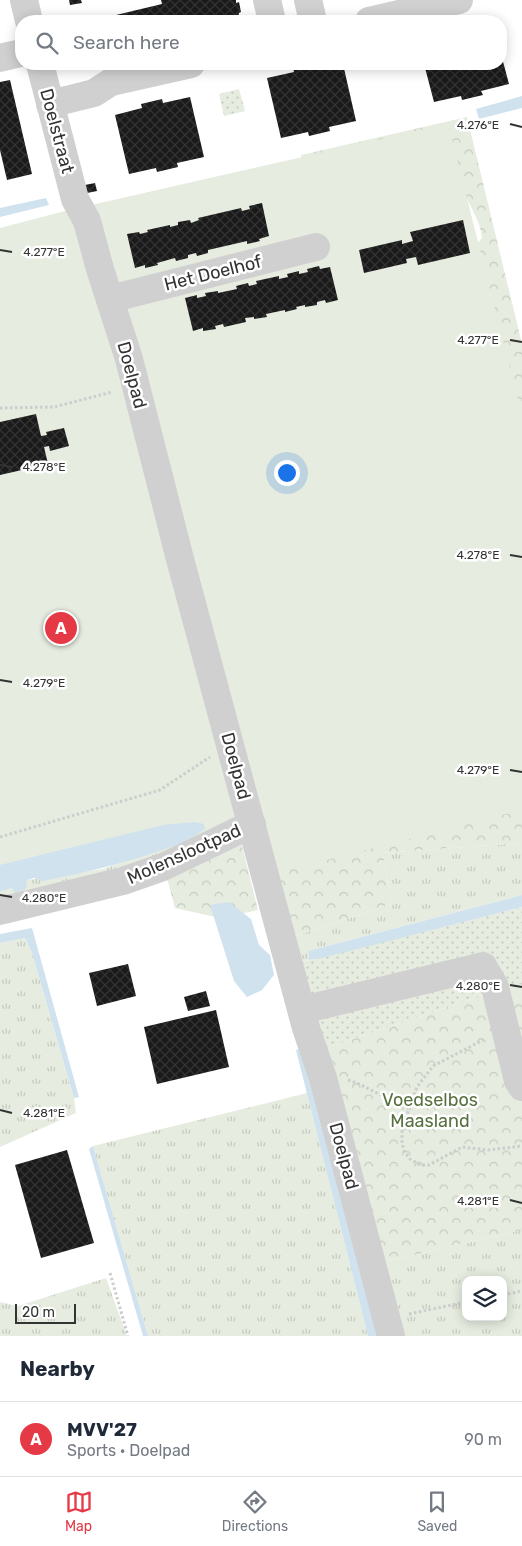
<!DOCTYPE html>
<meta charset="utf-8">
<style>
body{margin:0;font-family:Rubik,sans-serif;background:#f6f6f7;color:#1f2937}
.controls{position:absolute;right:15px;bottom:15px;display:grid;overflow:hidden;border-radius:10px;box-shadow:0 2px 12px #0003}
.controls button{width:45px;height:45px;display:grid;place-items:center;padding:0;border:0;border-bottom:1px solid #e0e1e3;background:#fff;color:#1f2937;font:25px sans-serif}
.scale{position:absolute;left:15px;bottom:12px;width:61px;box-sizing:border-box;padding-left:5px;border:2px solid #333;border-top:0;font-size:14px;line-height:18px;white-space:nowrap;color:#333;-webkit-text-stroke:4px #fff;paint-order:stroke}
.you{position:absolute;left:286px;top:472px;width:18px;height:18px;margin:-12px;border:4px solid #fff;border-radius:50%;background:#1a73e8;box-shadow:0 0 0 8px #1a73e833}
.badge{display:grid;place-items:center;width:32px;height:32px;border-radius:50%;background:#e63946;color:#fff;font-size:16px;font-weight:700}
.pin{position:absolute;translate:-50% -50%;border:2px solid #fff;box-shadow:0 1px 5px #0006}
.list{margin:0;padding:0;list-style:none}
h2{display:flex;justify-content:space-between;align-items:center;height:65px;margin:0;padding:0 20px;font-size:21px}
h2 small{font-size:16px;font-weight:400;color:#747a83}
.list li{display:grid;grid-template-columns:32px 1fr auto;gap:15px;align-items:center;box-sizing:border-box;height:75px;padding:0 20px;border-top:1px solid #e0e1e3}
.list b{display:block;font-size:19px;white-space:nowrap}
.list p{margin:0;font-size:16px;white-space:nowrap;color:#747a83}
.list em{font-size:16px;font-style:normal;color:#747a83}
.icon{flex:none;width:28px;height:28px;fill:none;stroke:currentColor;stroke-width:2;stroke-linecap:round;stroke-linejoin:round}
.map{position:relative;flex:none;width:522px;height:1336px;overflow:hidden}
.search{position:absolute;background:#fff;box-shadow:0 2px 12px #0003;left:15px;right:15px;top:15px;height:55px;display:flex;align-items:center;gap:12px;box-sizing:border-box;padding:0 18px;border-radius:20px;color:#747a83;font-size:19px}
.sheet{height:140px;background:#fff}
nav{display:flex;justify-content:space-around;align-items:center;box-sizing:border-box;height:70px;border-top:1px solid #e0e1e3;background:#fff;font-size:14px;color:#747a83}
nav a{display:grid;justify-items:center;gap:2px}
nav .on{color:#e63946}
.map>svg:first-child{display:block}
</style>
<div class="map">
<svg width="522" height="1336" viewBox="0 0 522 1336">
<defs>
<pattern id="grass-tufts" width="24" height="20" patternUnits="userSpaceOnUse" patternTransform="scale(1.25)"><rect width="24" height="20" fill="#e6ecdf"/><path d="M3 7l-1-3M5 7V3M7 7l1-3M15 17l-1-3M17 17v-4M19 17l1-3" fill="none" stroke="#c6cbc0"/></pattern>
<pattern id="forest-crowns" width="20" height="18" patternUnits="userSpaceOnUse" patternTransform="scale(1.25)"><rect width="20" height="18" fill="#e6ecdf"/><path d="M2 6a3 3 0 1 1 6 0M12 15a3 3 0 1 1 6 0" fill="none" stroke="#c6cbc0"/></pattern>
<pattern id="park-dots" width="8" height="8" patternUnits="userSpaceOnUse" patternTransform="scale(1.25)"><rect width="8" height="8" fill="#e6ecdf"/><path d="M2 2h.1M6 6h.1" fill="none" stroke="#c6cbc0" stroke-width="1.8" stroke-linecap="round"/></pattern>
<pattern id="building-cross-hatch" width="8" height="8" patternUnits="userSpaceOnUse" patternTransform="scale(1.25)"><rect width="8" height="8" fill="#1a1a1a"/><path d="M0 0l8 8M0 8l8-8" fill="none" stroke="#333"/></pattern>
</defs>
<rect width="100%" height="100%" fill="#fff"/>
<g fill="url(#grass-tufts)" fill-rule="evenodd">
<path d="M 235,816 L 167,859 L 0,905 L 0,892 L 12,888 L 14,889 L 26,883 L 27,880 L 103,869 L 188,840 L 202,830 Z"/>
<path d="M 522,843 L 522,895 L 308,951 L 309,960 L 294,964 L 292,937 L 391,904 L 383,853 Z"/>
<path d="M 25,938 L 32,953 L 74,1098 L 76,1113 L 0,1147 L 0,943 Z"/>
<path d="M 307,1093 L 368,1336 L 148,1336 L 93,1146 Z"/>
<path d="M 522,1230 L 522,1336 L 394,1336 L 376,1264 ZM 466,1280 L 503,1280 L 503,1317 L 466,1317 Z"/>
<path d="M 106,1278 L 127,1336 L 0,1336 L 0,1302 L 18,1306 Z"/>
</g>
<g fill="url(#forest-crowns)">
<path d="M 467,117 L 522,344 L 522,460 L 473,247 L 482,238 C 480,221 471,207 463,192 L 301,161 L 301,155 Z"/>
<path d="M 522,789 L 522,843 L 383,853 L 391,904 L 292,937 L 274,866 Z"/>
<path d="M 240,837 L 258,910 L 220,918 L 175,908 L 167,878 Z"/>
<path d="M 522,982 L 522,1230 L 376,1264 L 320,1050 Z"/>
</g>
<g fill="url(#park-dots)">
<path d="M 239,89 L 245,111 L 224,116 L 219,94 Z"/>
<path d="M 522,907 L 522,982 L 320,1050 L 294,964 Z"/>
</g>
<path fill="#e6ecdf" d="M 448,124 L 522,415 L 522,810 L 280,872 L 220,827 L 0,881 L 0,228 L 65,211 Z"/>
<g fill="#cfe2ee">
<path d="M 522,96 L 522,108 L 479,119 L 476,109 Z"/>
<path d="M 46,198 L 49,205 L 0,217 L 0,208 Z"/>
<path d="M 194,822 L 204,824 L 205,829 C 199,832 193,838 186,841 C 140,860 92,871 43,881 L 34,878 L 27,880 L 26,889 L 15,893 L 12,888 L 0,892 L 0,865 L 163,825 Z"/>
<path d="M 522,895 L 522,907 L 322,958 L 309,960 L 308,951 Z"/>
<path d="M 229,902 L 251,919 L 259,945 L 270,955 L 274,975 L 262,990 L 247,997 L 234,981 L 210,905 Z"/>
<path d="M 32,928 L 79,1097 L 74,1098 L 32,953 L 25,938 L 0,943 L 0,934 Z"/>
<path d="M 301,1048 L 360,1262 L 377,1336 L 368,1336 L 296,1050 Z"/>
<path d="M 93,1146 L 148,1336 L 143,1336 L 89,1149 Z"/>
</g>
<g fill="url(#building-cross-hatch)">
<path d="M 69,0 L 81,0 L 82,3 L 70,5 Z"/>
<path d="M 161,0 L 236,0 L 236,3 L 239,2 L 241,12 L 239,13 L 238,18 L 230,21 L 229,18 L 214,21 L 91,21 L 162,4 Z"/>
<path d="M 501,54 L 509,84 L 481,91 L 483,95 L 462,100 L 461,96 L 434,102 L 424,64 L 501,64 Z"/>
<path d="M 312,64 L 314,64 L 315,67 L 328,64 L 343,64 L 356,121 L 329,127 L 330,131 L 309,136 L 308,132 L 281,138 L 267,78 L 294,72 L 293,68 Z"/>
<path d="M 10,80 L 32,174 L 7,180 L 0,150 L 0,82 Z"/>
<path d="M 190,97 L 204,157 L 177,163 L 178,167 L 157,172 L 156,168 L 129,174 L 115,115 L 142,108 L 141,104 L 162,99 L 163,103 Z"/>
<path d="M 95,183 L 97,191 L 87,193 L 85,185 Z"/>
<path d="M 262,203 L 269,236 L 259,239 L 260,241 L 247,244 L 247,241 L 208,250 L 208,253 L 197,256 L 196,253 L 188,255 L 188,258 L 176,261 L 175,258 L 157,263 L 158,265 L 145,268 L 145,265 L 135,268 L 127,234 L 139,232 L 140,234 L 148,232 L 147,230 L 170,225 L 170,227 L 178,225 L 178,222 L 190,220 L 191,223 L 199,220 L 198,218 L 241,208 L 242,211 L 250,209 L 249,206 Z"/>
<path d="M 463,220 L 470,253 L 418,265 L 416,257 L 406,259 L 407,263 L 364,273 L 359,250 L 402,240 L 402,244 L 413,241 L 410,232 Z"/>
<path d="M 319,266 L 320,269 L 330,267 L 338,300 L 326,303 L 325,300 L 317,302 L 317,305 L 305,307 L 305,305 L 296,307 L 297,309 L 285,312 L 285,310 L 266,314 L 267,317 L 254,319 L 254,317 L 245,318 L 246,322 L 224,327 L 223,324 L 215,326 L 216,329 L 203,331 L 203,328 L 193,331 L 185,298 L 197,295 L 197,298 L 206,296 L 205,293 L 218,291 L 218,293 L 237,289 L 236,286 L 248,283 L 249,286 L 257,284 L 256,281 L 279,276 L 279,279 L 288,277 L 287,274 L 299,271 L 299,274 L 308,272 L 307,269 Z"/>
<path d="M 36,414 L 41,436 L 47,435 L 46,432 L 64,428 L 69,446 L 50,451 L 49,446 L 44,447 L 48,464 L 0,475 L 0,422 Z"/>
<path d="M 128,964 L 136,996 L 97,1006 L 89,973 Z"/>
<path d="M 206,991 L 210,1006 L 188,1011 L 184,997 Z"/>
<path d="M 216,1010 L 229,1067 L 157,1084 L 144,1027 Z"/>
<path d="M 67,1150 L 94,1243 L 41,1258 L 15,1165 Z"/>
</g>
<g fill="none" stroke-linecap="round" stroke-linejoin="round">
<g stroke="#cdcdcd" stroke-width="3" stroke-dasharray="2.5 2.5" stroke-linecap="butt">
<path d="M 0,408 L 54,407 L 112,392"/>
<path d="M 0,837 L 160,790 L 210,757"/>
<path d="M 348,1080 L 357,1083 L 409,1109 L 402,1131 L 402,1142 L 404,1151 L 410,1159 L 420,1165 L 429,1165 L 462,1147 L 488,1150 L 522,1146"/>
<path d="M 409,1109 L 417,1087 L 433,1066 L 483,1040"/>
<path d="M 110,1273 L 128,1336"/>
<path d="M 503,1295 L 522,1291"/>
<path d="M 409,1314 L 466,1302"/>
</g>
<g stroke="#d0d0d0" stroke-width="28">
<path d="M 24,0 L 29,21"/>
<path d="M 267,0 L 272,21"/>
<path d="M 308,0 L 313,21"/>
<path d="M 369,21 L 459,0"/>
<path d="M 0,58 L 21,53"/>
<path d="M 40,64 L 75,199 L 87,221 L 100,269 L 129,359 L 180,559 L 306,1028 L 323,1078 L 391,1336"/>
<path d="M 50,104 L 94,93 L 111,82 L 191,64"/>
<path d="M 110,299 L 316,247"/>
<path d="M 0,911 L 123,881 L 163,867 L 252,824"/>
<path d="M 302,1010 L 483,966 L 495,987 L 518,1081 L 522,1087"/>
</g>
</g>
<path fill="none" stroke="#333" stroke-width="2" d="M 510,124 L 522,127M 0,250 L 12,252M 510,340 L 522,342M 0,465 L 12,467M 510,555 L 522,557M 0,680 L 12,682M 510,770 L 522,772M 0,895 L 12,897M 510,985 L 522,987M 0,1110 L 12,1113M 510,1200 L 522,1203"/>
<g text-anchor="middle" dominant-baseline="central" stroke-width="5" stroke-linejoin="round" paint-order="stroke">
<g font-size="18" fill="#333" stroke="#fff">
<text transform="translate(57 131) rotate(75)">Doelstraat</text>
<text transform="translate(213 273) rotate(-14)">Het Doelhof</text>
<text transform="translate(132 375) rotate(75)">Doelpad</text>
<text transform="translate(236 766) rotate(75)">Doelpad</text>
<text transform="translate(184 854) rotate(-24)">Molenslootpad</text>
<text transform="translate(344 1156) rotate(75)">Doelpad</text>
</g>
<g font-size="18" fill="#56703f" stroke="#fff">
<text x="430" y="1100">Voedselbos<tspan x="430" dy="21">Maasland</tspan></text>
</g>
</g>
<g font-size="12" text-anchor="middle" fill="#333" stroke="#fff" stroke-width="5" stroke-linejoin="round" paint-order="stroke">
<text x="478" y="129">4.276°E</text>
<text x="44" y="256">4.277°E</text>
<text x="478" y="344">4.277°E</text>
<text x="44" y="471">4.278°E</text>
<text x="478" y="559">4.278°E</text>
<text x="44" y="687">4.279°E</text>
<text x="478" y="774">4.279°E</text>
<text x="44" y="902">4.280°E</text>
<text x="478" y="990">4.280°E</text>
<text x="44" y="1117">4.281°E</text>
<text x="478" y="1205">4.281°E</text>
</g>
</svg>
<div class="controls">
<button><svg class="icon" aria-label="layers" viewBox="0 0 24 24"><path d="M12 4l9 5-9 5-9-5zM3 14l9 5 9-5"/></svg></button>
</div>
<div class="scale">20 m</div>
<div class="you"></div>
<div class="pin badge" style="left:61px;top:628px">A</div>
<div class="search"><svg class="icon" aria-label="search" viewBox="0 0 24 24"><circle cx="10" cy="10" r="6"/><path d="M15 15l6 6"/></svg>Search here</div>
</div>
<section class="sheet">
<h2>Nearby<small></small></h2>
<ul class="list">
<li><span class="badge">A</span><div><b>MVV'27</b><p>Sports · Doelpad</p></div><em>90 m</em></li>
</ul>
</section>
<nav>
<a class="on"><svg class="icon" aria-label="map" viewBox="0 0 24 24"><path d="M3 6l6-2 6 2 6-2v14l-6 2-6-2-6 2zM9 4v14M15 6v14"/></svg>Map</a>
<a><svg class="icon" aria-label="directions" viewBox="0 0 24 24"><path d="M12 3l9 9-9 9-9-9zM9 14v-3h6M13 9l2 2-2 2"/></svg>Directions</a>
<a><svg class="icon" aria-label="saved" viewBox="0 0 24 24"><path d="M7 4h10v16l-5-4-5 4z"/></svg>Saved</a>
</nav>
